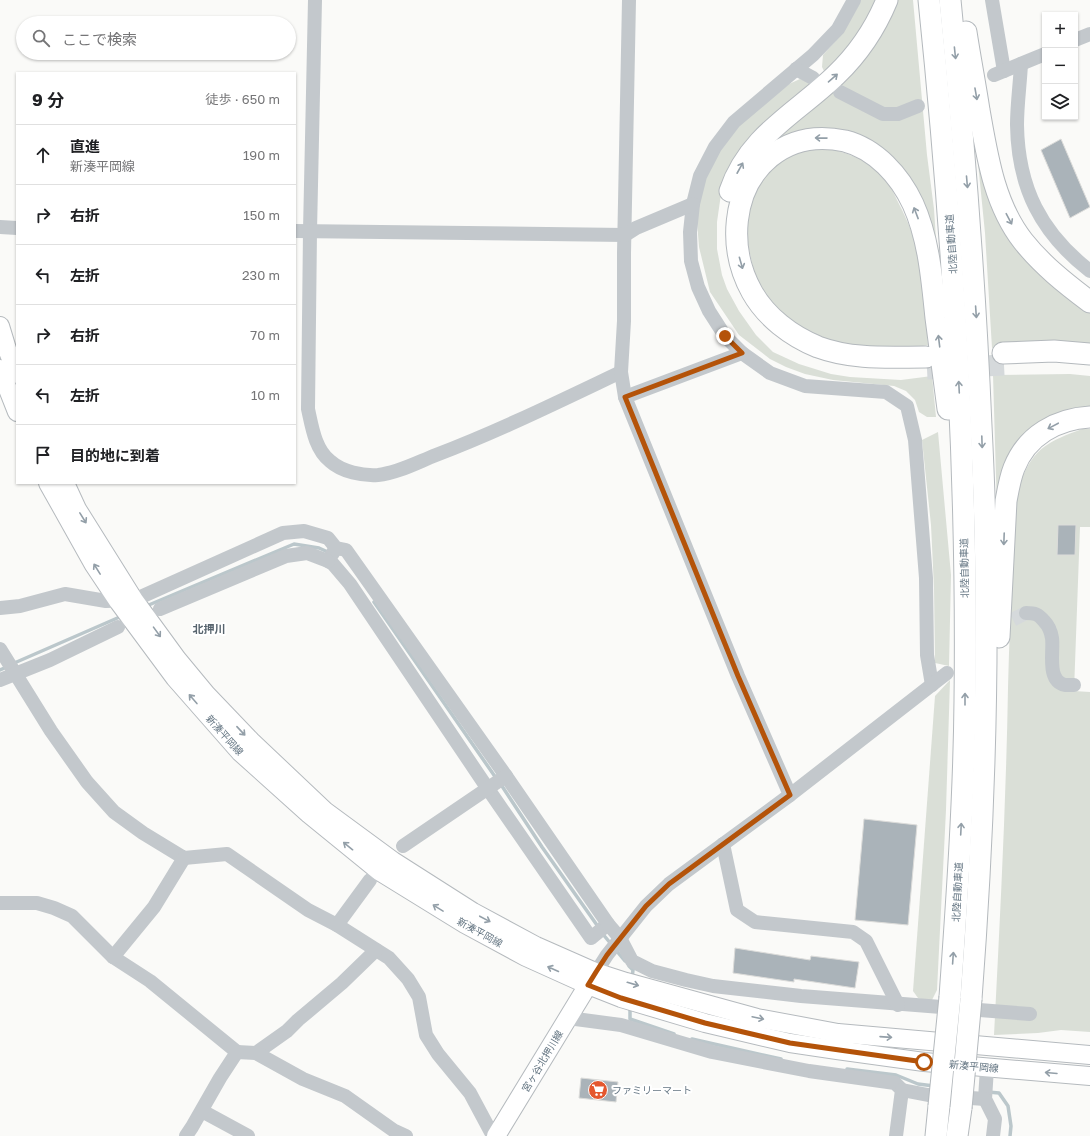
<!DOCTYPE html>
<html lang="ja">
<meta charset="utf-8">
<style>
body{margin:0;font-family:"Golos Text","Noto Sans JP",sans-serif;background:#f2f2f2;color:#202124}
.controls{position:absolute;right:12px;top:12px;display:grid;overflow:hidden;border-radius:0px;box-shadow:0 1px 3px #0004}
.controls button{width:36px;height:36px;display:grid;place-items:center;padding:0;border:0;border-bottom:1px solid #e0e0e0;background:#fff;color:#202124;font:20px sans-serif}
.stop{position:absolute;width:12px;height:12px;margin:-9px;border:3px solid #b45309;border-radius:50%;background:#fff}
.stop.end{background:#b45309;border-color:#fff;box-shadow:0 1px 4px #0008}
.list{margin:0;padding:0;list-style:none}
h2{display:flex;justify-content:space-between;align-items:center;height:52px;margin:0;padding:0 16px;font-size:17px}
h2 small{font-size:13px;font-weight:400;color:#757577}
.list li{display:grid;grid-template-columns:26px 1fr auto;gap:12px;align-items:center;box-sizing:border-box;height:60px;padding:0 16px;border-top:1px solid #e0e0e0}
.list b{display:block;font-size:15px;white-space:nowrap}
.list p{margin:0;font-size:13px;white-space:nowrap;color:#757577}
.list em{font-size:13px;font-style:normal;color:#757577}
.icon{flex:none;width:22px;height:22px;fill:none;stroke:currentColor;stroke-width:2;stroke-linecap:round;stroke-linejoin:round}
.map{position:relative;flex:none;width:1090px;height:1136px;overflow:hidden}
.search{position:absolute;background:#fff;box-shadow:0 1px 3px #0004;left:16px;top:16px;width:280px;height:44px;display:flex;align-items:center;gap:10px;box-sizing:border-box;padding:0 14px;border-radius:22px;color:#757577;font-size:15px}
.panel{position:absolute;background:#fff;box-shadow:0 1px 3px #0004;left:16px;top:72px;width:280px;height:412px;border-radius:0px}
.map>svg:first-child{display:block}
</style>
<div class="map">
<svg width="1090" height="1136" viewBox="0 0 1090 1136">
<rect width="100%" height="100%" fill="#fafaf8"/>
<g fill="#dadfd7" fill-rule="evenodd">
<path d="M 861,0 L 877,0 L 862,31 L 841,57 L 824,71 L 822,67 L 823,55 L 842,34 L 856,10 Z"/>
<path d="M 894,0 L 913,0 L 927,155 L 934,209 L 938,269 L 887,157 L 780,139 L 778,136 Z"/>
<path d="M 800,79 L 810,83 L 760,127 L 721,194 L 717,222 L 717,249 L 722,275 L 727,289 L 739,311 L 756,335 L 773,352 L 799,364 L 831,374 L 850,377 L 901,380 L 932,376 L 936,417 L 927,417 L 919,412 L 915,400 L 906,391 L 894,386 L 833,380 L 805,374 L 786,367 L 770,359 L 739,335 L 710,292 L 699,247 L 697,222 L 701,189 L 719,149 L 740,123 L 789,84 Z"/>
<path d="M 822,147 C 844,152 865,158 882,174 C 889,181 893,192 897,200 C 905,215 912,231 917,248 C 925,279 925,313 928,345 L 908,349 L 882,349 L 824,341 L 784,316 L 767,297 L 755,276 L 748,245 L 747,215 L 751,199 L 764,178 L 780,160 L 804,148 Z"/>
<path d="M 977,153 L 1073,299 L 1090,313 L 1090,345 L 1008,345 L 992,348 L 985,233 Z"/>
<path d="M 1070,374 L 1090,376 L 1090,410 L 1044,421 L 997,511 L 993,375 Z"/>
<path d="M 1082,429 L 1090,429 L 1090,527 L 1080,527 L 1074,691 L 1090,692 L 1090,1032 L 1061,1030 L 1038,1033 L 994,1035 C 1000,919 1006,804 1008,688 C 1009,644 1011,601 1013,557 C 1014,532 1012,504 1021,481 C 1034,447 1050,441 1082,429 ZM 1058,525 L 1076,525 L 1075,555 L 1057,555 Z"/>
<path d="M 938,432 L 951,575 L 949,666 L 935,663 L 934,588 L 931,525 L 922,440 Z"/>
<path d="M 950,680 L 946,810 L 937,990 L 931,1002 L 918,998 L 913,991 L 935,696 Z"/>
</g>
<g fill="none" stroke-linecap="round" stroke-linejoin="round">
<g stroke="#bbc7cb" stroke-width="3.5">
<path d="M 374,602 L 496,778"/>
<path d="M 144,607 L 294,544 L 319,548 L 330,553"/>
<path d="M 12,664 L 122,616"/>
<path d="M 0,670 L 7,667"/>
<path d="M 500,783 L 542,847 L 599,928"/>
<path d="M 602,933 L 611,944"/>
<path d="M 615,949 L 625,961"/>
<path d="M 629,966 L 633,970 L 632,978"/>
<path d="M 630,1006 L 630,1019 L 674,1034"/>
<path d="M 692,1039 L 781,1059"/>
<path d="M 847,1069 L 896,1075 L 918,1084 L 934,1086"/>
<path d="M 988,1092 L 999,1093 L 1008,1106 L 1011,1126 L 1010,1136"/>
</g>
</g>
<g fill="#aab3b9" stroke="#dcdcda">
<path d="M 1061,139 L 1090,207 L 1070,218 L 1041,150 Z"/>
<path d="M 1058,525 L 1076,525 L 1075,555 L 1057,555 Z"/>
<path d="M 864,819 L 917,825 L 908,925 L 855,920 Z"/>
<path d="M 735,948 L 810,960 L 811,956 L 859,962 L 855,988 L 794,979 L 794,982 L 733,973 Z"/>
<path d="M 581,1078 L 618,1082 L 616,1102 L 579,1098 Z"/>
</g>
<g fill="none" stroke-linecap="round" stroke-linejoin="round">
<path stroke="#d5d9db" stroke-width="14" stroke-dasharray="14 7" stroke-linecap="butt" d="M 996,632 L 1010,621 L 1026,613"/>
<path stroke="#d5d9db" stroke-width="21" stroke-dasharray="21 10" stroke-linecap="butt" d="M 927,369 L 1004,365"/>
<defs>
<g id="major">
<path d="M 0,326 L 7,349 L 17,374"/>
<path d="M 0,369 L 17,412"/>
<path d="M 48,483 L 94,565 L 118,601 L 175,678 L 240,752 L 309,814 L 379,871 L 465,924 L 526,957 L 588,985 L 621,998 L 705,1023 L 790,1043 L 837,1050 L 924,1062 L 1090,1076"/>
<path d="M 65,483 L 77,509 L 134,600 L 177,659 L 206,694 L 251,741 L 325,811 L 393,861 L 473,912 L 536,946 L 595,972 L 626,982 L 757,1018 L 838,1033 L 1090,1055"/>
<path d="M 496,1136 L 588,985"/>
</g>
<g id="highway">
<path d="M 929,0 C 953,233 968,467 965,701 C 964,800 957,899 950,997"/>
<path d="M 950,0 C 964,142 975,284 981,426 C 984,485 986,543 986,602 C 987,735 981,867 971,999"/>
<path d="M 966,32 C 970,58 975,84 979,110 C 987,155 994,204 1023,241 C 1042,265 1066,284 1090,302"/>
<path d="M 730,191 C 749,135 797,113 836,75 C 859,53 875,29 887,0"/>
<path d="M 1003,353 L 1054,351 L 1090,354"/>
<path d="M 926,357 C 890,357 853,360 818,347 C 791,336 766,317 752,292 C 728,249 731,189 770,157 C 792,139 817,135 845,141 C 876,149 900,176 913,204 C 929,239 932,280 936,318 C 940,348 944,379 948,409"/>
<path d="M 999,637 L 1006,501 C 1008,490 1010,478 1014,468 C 1027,435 1057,419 1090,417"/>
<path d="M 936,1136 L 939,1106"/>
<path d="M 957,1136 L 961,1108"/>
</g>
</defs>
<use href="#major" stroke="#b5babe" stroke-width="20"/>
<use href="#highway" stroke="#b4b9bd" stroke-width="23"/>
<g stroke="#c3c8cc" stroke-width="14">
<path d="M 315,0 L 310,231 L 308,409 C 312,427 315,449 330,461 C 342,472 363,476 378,475 C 398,473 418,462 436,455 C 499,431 560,401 621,372"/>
<path d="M 629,0 L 624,253 L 624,321 L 621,372 L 625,397 L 738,676 L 790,795"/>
<path d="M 854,0 L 838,29 L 813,55 L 734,122 L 715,147 L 700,176 L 693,204 L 690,232 L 691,261 L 698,287 L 709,311 L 725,336 L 742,353 L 770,373 L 805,386 L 886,392 L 907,406 L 915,440 L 926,578 L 927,655 L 932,685"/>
<path d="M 992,0 L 1004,71"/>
<path d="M 1075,40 L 1090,34"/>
<path d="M 1021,64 C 1020,84 1017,105 1017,125 C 1018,188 1041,233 1090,271"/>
<path d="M 796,69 L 813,78"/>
<path d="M 994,75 L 1045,54"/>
<path d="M 840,92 L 883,114 L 898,114 L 918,106"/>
<path d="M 0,227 L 17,228"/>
<path d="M 295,231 L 625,235 L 636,228 L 693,204"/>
<path d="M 625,397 L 742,353"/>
<path d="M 336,548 L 328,561 L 333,564 L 350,584 L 488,789 L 591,938 L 608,924"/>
<path d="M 0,608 L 20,606 L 65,594 L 106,601 L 134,600 L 283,533 L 304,531 L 328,538 L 336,548 L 346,550 L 506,776 L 608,924 L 620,938 L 632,961 L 652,971 L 686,980 L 713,986 L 801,996 L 1030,1014"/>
<path d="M 160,609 L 286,556 L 307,553 L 328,561"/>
<path d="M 1026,613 C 1035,613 1038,614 1044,621 C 1048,625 1051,632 1052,638 C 1054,651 1046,681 1065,685 C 1068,685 1072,685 1074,685"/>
<path d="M 0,649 L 51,731 L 87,782 L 114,812 L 143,833 L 184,858 L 227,854 L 308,910 L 337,925 L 389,958 L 408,979 L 419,997 L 426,1035 L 438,1054 L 470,1093 L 493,1136"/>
<path d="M 0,680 L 50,660 L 118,627"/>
<path d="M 723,844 L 737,910 L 755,922 L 853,932 L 866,941 L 898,1005"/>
<path d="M 403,846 L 506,776"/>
<path d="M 0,903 L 37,903 L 54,908 L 72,916 L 113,957 L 150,981 L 237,1052"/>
<path d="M 337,925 L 370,880"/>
<path d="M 113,957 L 154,907 L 184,858"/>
<path d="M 591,980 L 607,955 L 646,906 L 669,884 L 790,795 L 947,673"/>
<path d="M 568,1018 L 621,1025 L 712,1052 L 809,1071 L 895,1083 L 902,1090 L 896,1136"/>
<path d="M 256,1053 L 287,1031 L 298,1020 L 342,983 L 376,950"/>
<path d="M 987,1068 L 985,1099 L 995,1119 L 993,1136"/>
<path d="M 902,1090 L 928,1095 L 985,1099"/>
<path d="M 202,1111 L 248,1136"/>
<path d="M 186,1136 L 192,1127 L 220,1078 L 237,1052 L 256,1053 L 303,1079 L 345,1096 L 393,1130 L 406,1136"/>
</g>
<use href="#major" stroke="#fff" stroke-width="18"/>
<use href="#highway" stroke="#fff" stroke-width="21"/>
<defs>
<g id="highway-bridge">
<path d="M 939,1106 L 950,997"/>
<path d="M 961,1108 L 971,999"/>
</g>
</defs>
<use href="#highway-bridge" stroke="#b4b9bd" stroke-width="23" stroke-linecap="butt"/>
<use href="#highway-bridge" stroke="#fff" stroke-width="21"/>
</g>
<defs><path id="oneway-shaft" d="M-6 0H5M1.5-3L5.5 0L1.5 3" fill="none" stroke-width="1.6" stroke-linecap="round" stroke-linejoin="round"/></defs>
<g stroke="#939fa8">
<use href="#oneway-shaft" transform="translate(955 53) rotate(84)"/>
<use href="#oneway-shaft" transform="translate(833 78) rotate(-41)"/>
<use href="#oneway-shaft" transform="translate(976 94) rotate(80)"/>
<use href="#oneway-shaft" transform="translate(821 138) rotate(-179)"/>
<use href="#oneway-shaft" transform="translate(740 168) rotate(-61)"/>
<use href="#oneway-shaft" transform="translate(967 182) rotate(85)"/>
<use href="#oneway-shaft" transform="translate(916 213) rotate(-111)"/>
<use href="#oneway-shaft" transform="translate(1009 219) rotate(62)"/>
<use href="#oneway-shaft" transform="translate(741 263) rotate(74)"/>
<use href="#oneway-shaft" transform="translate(976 312) rotate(86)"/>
<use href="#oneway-shaft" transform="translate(939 341) rotate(-97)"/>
<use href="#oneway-shaft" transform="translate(959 387) rotate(-93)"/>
<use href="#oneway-shaft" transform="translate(1053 426) rotate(152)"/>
<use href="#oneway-shaft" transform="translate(982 442) rotate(88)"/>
<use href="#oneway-shaft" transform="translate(83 518) rotate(58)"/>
<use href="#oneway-shaft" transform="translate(1004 539) rotate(92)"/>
<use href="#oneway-shaft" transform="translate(97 569) rotate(-122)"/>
<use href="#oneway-shaft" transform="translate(157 632) rotate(54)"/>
<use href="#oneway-shaft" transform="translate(193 699) rotate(-131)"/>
<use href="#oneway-shaft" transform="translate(965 699) rotate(-90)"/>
<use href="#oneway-shaft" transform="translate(241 731) rotate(47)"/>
<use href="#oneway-shaft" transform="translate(961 829) rotate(-87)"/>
<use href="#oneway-shaft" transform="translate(348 846) rotate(-141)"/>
<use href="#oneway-shaft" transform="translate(438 908) rotate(-148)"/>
<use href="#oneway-shaft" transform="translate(485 919) rotate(28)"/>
<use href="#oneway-shaft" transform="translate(953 958) rotate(-86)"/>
<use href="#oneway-shaft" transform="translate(553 969) rotate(-156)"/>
<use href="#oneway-shaft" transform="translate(633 984) rotate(16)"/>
<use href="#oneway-shaft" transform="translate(758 1018) rotate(12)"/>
<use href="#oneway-shaft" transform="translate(886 1037) rotate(4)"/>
<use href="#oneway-shaft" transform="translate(1051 1073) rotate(-175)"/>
</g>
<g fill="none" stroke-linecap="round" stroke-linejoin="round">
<path stroke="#b45309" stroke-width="5" d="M 725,336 L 742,353 L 625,397 L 738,676 L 790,795 L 669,884 L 646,906 L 607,955 L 596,972 L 588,985 L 621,998 L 705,1023 L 790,1043 L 924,1062"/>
</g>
<defs>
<symbol id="supermarket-disc" viewBox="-11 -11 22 22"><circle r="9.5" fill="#e4572e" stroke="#fff"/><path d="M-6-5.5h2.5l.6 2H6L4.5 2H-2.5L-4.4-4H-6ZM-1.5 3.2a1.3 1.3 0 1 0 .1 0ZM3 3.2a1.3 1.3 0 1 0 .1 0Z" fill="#fff"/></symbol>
</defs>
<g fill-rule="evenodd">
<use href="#supermarket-disc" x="587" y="1079" width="22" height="22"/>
</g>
<g text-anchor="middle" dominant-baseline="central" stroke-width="4" stroke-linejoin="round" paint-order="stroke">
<g font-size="10" fill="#657683" stroke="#fff">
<text transform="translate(951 244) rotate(-94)">北陸自動車道</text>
<text transform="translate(964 568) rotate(-91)">北陸自動車道</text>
<text transform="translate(225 735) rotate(48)">新湊平岡線</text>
<text transform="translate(957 892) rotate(-87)">北陸自動車道</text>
<text transform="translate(480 932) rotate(29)">新湊平岡線</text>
<text transform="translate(542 1061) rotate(-59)">宮ヶ谷北押川線</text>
<text transform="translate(974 1066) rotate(5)">新湊平岡線</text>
</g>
<g font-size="10" fill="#657683" stroke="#fff" text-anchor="start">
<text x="612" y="1090">ファミリーマート</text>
</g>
<g font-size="11" font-weight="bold" fill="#57646e" stroke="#fff">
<text x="209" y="628">北押川</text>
</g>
</g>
</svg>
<div class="controls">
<button>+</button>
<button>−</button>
<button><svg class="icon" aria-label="layers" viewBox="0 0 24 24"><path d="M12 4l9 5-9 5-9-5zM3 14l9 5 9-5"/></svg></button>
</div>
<div class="stop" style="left:924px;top:1062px"></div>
<div class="stop end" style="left:725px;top:336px"></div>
<div class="search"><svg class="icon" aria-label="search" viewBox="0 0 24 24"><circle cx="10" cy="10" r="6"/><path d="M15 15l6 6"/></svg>ここで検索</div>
<section class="panel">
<h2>9 分<small>徒歩 · 650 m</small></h2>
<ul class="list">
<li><svg class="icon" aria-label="ahead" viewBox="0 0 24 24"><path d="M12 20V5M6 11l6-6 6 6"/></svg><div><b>直進</b><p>新湊平岡線</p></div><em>190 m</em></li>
<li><svg class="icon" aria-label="right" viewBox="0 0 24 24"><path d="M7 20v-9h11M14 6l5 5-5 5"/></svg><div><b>右折</b></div><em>150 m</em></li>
<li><svg class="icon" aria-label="left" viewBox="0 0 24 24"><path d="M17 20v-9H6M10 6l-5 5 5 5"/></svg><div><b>左折</b></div><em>230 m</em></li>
<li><svg class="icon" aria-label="right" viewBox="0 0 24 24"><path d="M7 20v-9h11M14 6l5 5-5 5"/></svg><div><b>右折</b></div><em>70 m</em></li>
<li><svg class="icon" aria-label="left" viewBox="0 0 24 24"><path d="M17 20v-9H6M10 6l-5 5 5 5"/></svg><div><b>左折</b></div><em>10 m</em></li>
<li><svg class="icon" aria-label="arrive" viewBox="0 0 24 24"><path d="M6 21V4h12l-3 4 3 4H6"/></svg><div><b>目的地に到着</b></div></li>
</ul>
</section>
</div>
